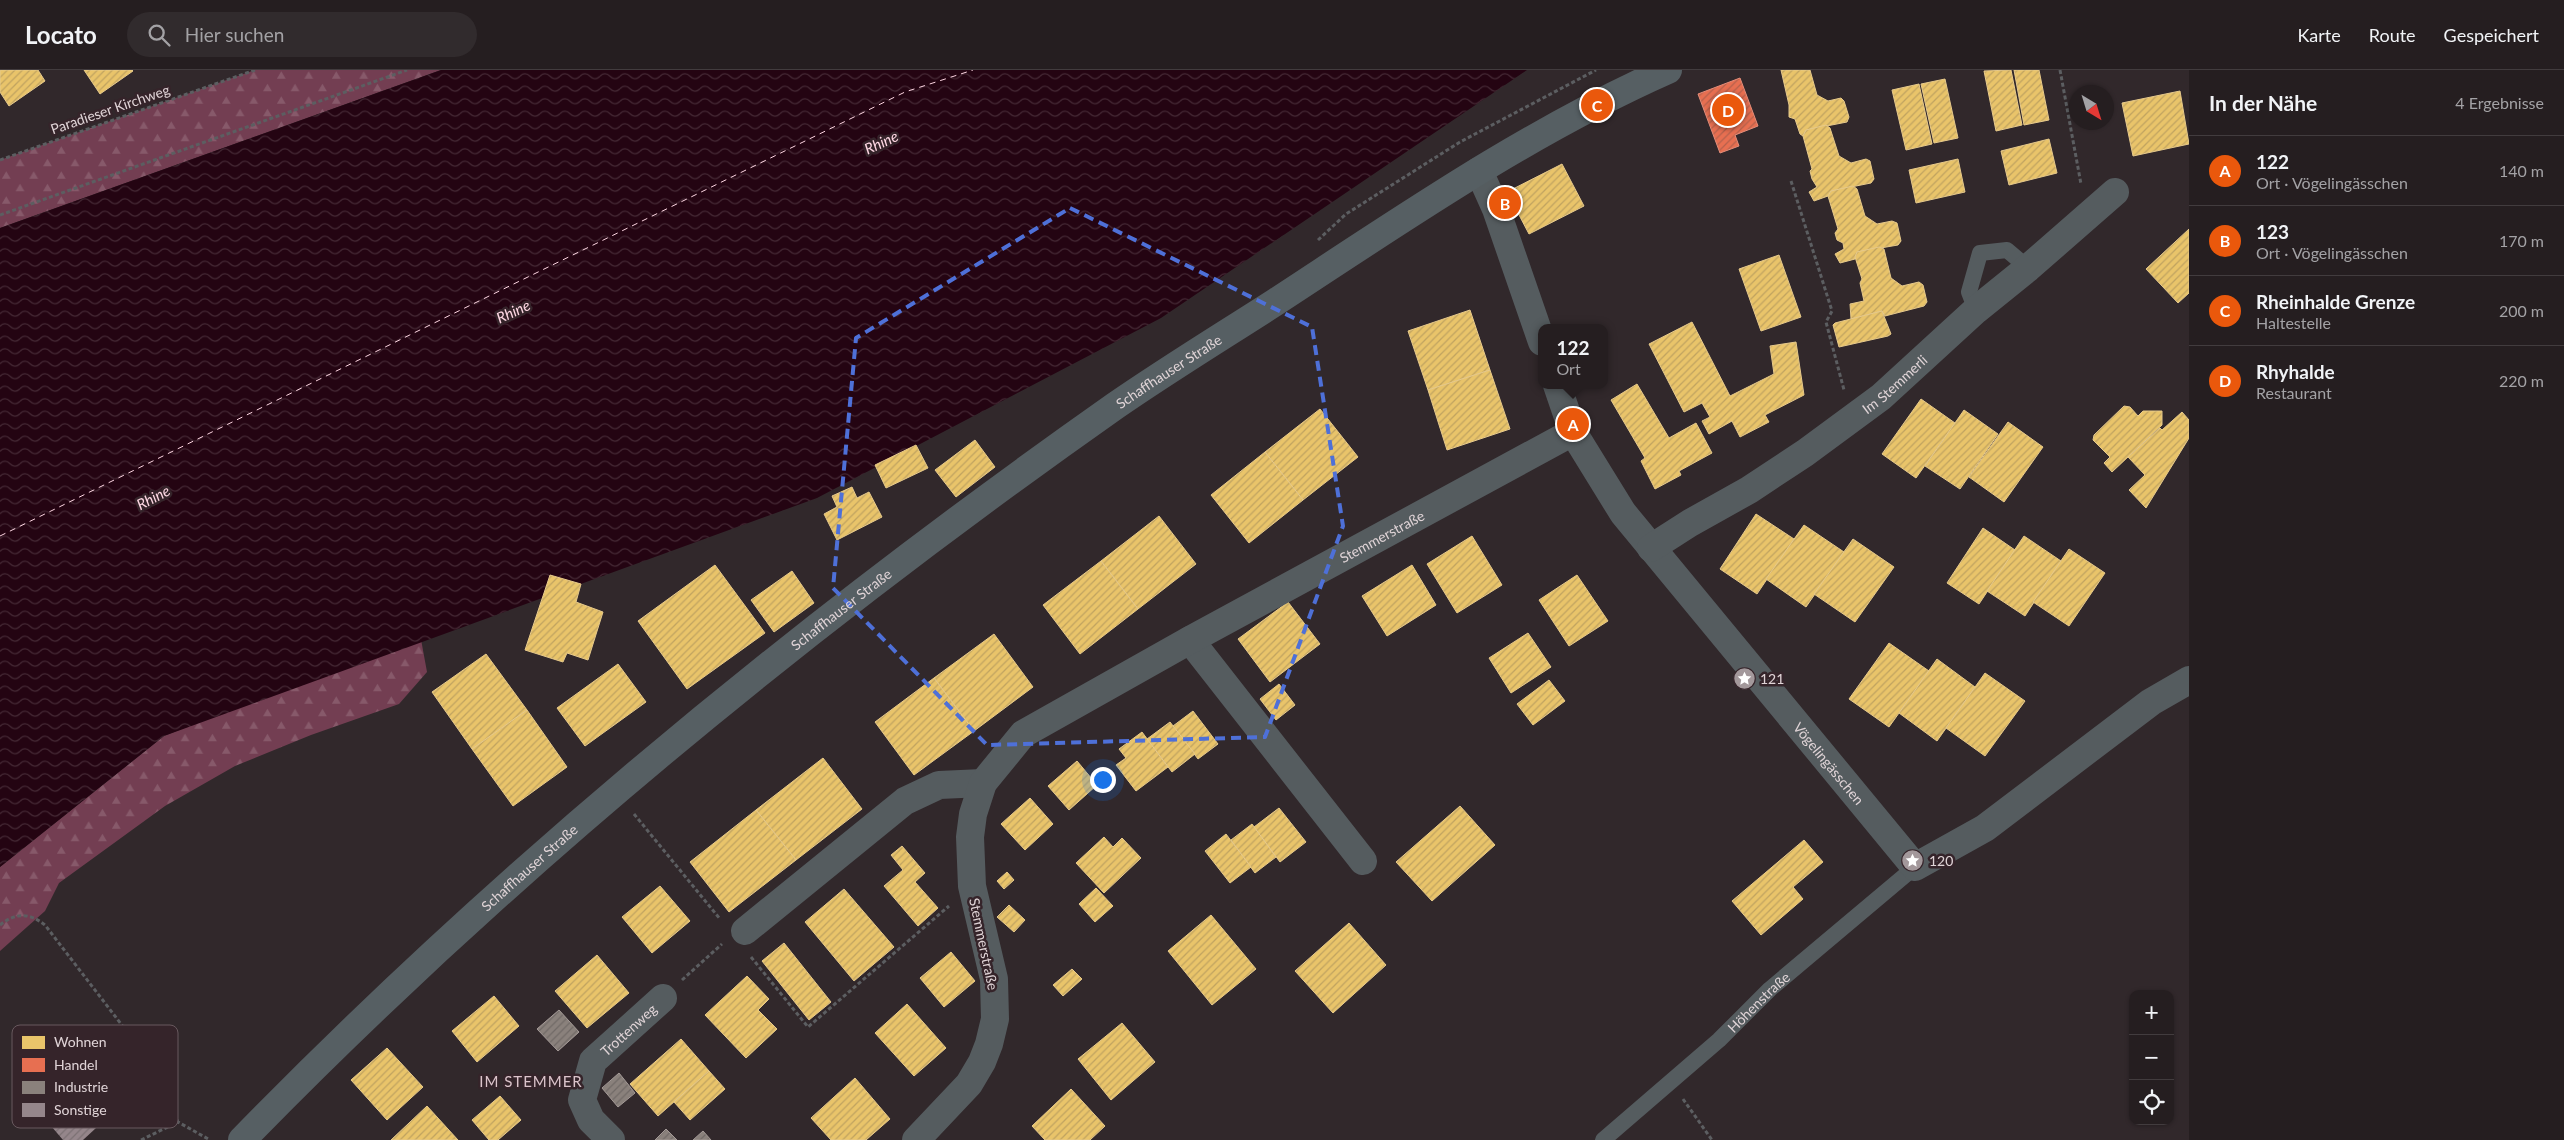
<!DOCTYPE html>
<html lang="de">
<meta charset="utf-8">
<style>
body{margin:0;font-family:Lato,sans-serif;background:#312b2d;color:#f1f3f6}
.controls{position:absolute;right:15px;bottom:15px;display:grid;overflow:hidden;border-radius:10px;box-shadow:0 1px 4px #0004}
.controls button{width:45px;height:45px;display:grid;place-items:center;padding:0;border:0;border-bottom:1px solid #423c3e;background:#251e20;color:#f1f3f6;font:25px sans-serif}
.compass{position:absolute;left:2069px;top:15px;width:45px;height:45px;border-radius:50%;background:#251e20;box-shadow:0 1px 4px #0004;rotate:142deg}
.you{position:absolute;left:1102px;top:709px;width:18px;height:18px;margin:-12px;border:4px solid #fff;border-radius:50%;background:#1a73e8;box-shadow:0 0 0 8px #1a73e833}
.badge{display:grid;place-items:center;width:32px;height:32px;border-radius:50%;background:#ea580c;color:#fff;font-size:16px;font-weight:700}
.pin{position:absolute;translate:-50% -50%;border:2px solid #fff;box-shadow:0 1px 5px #0006}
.popup{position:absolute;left:1538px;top:254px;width:70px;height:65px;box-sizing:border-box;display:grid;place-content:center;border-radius:10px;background:#251e20;filter:drop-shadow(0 1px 4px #0005);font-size:16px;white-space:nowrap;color:#a3a2a5}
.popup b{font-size:19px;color:#f1f3f6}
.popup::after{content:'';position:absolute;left:50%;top:100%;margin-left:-10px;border:10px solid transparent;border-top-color:#251e20}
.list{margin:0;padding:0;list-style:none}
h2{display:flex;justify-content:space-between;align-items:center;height:65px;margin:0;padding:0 20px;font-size:21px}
h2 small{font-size:16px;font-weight:400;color:#a3a2a5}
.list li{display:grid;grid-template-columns:32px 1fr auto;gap:15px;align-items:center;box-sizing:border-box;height:70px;padding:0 20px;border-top:1px solid #423c3e}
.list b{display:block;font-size:19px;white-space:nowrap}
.list p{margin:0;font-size:16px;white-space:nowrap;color:#a3a2a5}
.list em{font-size:16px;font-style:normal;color:#a3a2a5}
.icon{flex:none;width:28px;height:28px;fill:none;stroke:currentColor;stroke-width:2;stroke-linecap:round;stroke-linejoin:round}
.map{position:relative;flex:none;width:2189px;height:1070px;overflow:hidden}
header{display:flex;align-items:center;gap:30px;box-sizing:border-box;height:70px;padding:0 25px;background:#251e20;border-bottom:1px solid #423c3e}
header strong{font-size:24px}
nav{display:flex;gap:28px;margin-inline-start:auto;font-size:18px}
.search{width:350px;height:45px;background:#312b2d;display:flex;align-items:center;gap:12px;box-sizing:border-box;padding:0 18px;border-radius:28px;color:#a3a2a5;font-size:19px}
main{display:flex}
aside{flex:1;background:#251e20}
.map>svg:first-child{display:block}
</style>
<header>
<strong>Locato</strong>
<div class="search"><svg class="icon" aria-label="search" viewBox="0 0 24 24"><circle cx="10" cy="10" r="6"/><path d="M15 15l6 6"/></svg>Hier suchen</div>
<nav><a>Karte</a><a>Route</a><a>Gespeichert</a></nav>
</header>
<main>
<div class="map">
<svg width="2189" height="1070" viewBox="0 0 2189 1070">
<defs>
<pattern id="forest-firs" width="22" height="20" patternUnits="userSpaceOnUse" patternTransform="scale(1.25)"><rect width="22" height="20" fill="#733e52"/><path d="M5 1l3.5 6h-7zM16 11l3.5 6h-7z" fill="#87596a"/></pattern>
<pattern id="water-waves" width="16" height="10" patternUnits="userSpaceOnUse" patternTransform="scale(1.25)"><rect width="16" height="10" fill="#240412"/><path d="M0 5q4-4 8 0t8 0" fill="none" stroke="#442834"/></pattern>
<pattern id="homes-hatch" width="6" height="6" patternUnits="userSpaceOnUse" patternTransform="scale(1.25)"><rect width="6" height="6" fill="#e9c46a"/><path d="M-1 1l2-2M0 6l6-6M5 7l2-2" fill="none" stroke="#c0a360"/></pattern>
<pattern id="shops-hatch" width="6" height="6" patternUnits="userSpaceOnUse" patternTransform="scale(1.25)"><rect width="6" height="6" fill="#e76f51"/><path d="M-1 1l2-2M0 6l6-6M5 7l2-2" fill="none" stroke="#b6614c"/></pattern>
<pattern id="industry-hatch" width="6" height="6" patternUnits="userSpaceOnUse" patternTransform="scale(1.25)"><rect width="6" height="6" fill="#8a817c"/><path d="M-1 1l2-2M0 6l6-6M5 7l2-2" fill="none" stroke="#716a67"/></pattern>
<pattern id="building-hatch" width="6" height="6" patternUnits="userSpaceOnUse" patternTransform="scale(1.25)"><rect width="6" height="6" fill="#95868b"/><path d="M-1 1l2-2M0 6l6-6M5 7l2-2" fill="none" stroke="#7c7174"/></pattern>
</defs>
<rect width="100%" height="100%" fill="#31282b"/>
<g fill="url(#forest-firs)">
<path d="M 255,0 L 441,0 L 0,158 L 0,90 Z"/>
<path d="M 420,564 L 427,602 L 399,634 L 311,665 L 235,696 L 165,736 L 59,813 L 45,841 L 0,881 L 0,797 L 164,666 Z"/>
</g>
<path fill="url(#water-waves)" d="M 441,0 L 1527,0 L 1161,248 L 817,428 L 164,666 L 0,797 L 0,158 Z"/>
<g fill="url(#homes-hatch)" stroke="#e6c98b">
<path d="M 0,0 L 38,0 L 45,11 L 9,36 L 0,22 Z"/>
<path d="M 84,0 L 132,0 L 133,1 L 100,24 Z"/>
<path d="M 1781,0 L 1810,0 L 1817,25 L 1828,31 L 1841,28 L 1844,31 L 1849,47 L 1847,52 L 1806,60 L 1803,66 L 1800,64 L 1795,49 L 1789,47 L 1789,35 Z"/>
<path d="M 2011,0 L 2022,55 L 1996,61 L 1984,1 Z"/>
<path d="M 2014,0 L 2039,0 L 2049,50 L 2024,55 Z"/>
<path d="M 1945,9 L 1958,68 L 1934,73 L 1921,14 Z"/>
<path d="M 1919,14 L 1932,74 L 1906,80 L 1892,20 Z"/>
<path d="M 2180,21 L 2189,74 L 2133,86 L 2122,33 Z"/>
<path d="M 1826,55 L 1830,58 L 1839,86 L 1851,93 L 1866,89 L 1870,91 L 1874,109 L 1871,113 L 1831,121 L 1828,126 L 1814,131 L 1809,122 L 1817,117 L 1812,109 L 1810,101 L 1812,99 L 1803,66 L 1806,60 Z"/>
<path d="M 2049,69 L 2057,103 L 2009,115 L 2001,81 Z"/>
<path d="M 1958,89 L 1965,122 L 1916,133 L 1909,100 Z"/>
<path d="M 1562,94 L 1584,136 L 1529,164 L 1507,122 Z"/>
<path d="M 1853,116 L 1857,119 L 1865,146 L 1877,154 L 1892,151 L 1897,153 L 1901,171 L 1898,175 L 1857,182 L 1855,189 L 1840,193 L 1835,184 L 1844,179 L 1843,173 L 1837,170 L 1835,163 L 1838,159 L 1828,126 L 1831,121 Z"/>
<path d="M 2189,159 L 2189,223 L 2178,233 L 2146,199 Z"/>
<path d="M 1879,177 L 1884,179 L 1891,208 L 1902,216 L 1919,212 L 1923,215 L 1927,232 L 1924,236 L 1885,246 L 1882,241 L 1851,249 L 1850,234 L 1864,231 L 1860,213 L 1862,209 L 1855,187 L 1857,182 Z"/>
<path d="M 1779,185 L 1801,247 L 1761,261 L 1739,199 Z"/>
<path d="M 1470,240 L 1490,300 L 1428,320 L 1408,261 Z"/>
<path d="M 1882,241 L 1891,264 L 1888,266 L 1839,277 L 1833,255 L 1835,253 Z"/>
<path d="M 1692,252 L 1730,326 L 1774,304 L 1770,276 L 1796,272 L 1804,325 L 1765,345 L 1769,352 L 1740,367 L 1732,351 L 1709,364 L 1702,351 L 1710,347 L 1702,333 L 1684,342 L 1649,274 Z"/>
<path d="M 1490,300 L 1510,359 L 1447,380 L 1428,320 Z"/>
<path d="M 1637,314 L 1669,368 L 1696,353 L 1712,383 L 1679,401 L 1681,405 L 1655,419 L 1641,391 L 1645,388 L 1611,330 Z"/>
<path d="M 1921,329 L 1955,353 L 1916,408 L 1882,384 Z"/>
<path d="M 2124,336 L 2130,337 L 2138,346 L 2143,341 L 2162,341 L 2162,355 L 2112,402 L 2104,393 L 2110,387 L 2093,370 L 2094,365 Z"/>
<path d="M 1320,339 L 1358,387 L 1303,430 L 1265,382 Z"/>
<path d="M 1964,340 L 1998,364 L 1960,419 L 1925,396 Z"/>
<path d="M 2182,342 L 2189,350 L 2189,368 L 2146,438 L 2129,420 L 2145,405 L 2128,387 L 2160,358 L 2162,360 Z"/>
<path d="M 2008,352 L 2043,377 L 2004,432 L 1969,407 Z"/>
<path d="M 975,370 L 995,397 L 956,427 L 935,400 Z"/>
<path d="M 916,375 L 928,398 L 886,418 L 875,395 Z"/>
<path d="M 1265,382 L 1303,430 L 1249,473 L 1211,425 Z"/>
<path d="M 852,417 L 857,428 L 869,422 L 882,447 L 837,470 L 824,444 L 837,437 L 832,426 Z"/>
<path d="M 1756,444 L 1794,469 L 1757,524 L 1720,499 Z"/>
<path d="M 1159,446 L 1196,494 L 1138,539 L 1101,491 Z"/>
<path d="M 1804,455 L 1844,482 L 1806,537 L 1766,509 Z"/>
<path d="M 1983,458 L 2015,480 L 1979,534 L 1947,513 Z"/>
<path d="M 1472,466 L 1502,515 L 1457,543 L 1427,494 Z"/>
<path d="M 2024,466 L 2061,491 L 2025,546 L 1987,521 Z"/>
<path d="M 1853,469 L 1894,497 L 1855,552 L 1814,524 Z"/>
<path d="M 2069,479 L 2105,503 L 2069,556 L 2033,532 Z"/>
<path d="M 1101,491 L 1138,539 L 1080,584 L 1043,535 Z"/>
<path d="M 715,495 L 765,563 L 687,619 L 638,551 Z"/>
<path d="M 1412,495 L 1436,535 L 1387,566 L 1362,526 Z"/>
<path d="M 792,501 L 814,533 L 774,562 L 751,530 Z"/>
<path d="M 550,505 L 581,514 L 576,532 L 603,542 L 588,590 L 567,583 L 563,592 L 525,580 Z"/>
<path d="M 1577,505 L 1608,551 L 1569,576 L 1539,530 Z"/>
<path d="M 1288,532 L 1320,574 L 1270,612 L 1238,569 Z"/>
<path d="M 1528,563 L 1551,597 L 1511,623 L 1489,588 Z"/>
<path d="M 994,564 L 1033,617 L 974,661 L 934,608 Z"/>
<path d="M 1889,573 L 1929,601 L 1889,657 L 1849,629 Z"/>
<path d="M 486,584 L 527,640 L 472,679 L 432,622 Z"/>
<path d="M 1937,589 L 1975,617 L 1937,671 L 1899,643 Z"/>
<path d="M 618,594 L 646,632 L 585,676 L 557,638 Z"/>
<path d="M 1985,603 L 2025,631 L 1985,686 L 1946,658 Z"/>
<path d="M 934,608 L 974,661 L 914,705 L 875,652 Z"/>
<path d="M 1549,610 L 1565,631 L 1533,655 L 1517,634 Z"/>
<path d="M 1279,614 L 1295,635 L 1276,650 L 1260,629 Z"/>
<path d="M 527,640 L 567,697 L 513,736 L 472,679 Z"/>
<path d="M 1193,641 L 1218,674 L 1198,689 L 1173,656 Z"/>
<path d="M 1170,652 L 1195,684 L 1172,702 L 1147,669 Z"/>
<path d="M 1142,662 L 1168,697 L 1136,721 L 1116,695 L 1126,688 L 1119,679 Z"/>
<path d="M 823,688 L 862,739 L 796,790 L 756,740 Z"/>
<path d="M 1077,691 L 1097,715 L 1069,740 L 1048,716 Z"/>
<path d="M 1030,728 L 1053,754 L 1025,780 L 1001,754 Z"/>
<path d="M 1460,736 L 1495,775 L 1432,831 L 1396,792 Z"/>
<path d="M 1279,738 L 1306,772 L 1280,792 L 1254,757 Z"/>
<path d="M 756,740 L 796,790 L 729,842 L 690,792 Z"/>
<path d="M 1252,754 L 1276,787 L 1255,803 L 1231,770 Z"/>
<path d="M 1226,764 L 1251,797 L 1230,813 L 1205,781 Z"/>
<path d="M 1104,767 L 1113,777 L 1122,768 L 1141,788 L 1104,823 L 1076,793 Z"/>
<path d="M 1804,770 L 1823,792 L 1793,817 L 1803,829 L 1761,865 L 1732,831 Z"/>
<path d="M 902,776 L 925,803 L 915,812 L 938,838 L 918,856 L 884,816 L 903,800 L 891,785 Z"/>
<path d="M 1007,802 L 1014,810 L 1004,819 L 997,811 Z"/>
<path d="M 660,816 L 690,851 L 652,883 L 622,847 Z"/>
<path d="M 1096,818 L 1113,836 L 1095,852 L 1079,834 Z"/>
<path d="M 844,819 L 894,877 L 854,911 L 805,852 Z"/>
<path d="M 1009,835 L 1025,850 L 1014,862 L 997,847 Z"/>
<path d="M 1211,845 L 1256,899 L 1212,935 L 1168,881 Z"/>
<path d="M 1349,853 L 1386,895 L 1333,943 L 1295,901 Z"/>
<path d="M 784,873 L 831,932 L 809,950 L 762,891 Z"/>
<path d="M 951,882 L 975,911 L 944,937 L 920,908 Z"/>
<path d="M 597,885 L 629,923 L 587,958 L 555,921 Z"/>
<path d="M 1072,899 L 1082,909 L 1063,926 L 1053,915 Z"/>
<path d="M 747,906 L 769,929 L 758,940 L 777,959 L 746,988 L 705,945 Z"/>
<path d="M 494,926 L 519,956 L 477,992 L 452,961 Z"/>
<path d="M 907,934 L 946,978 L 914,1006 L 875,963 Z"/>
<path d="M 1122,953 L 1155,992 L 1111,1030 L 1078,989 Z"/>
<path d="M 681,969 L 709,1001 L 658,1046 L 630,1014 Z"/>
<path d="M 387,978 L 423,1017 L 387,1050 L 351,1010 Z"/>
<path d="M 709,1001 L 725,1019 L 690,1050 L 674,1032 Z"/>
<path d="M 855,1008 L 890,1049 L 866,1070 L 831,1070 L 811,1048 Z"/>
<path d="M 1071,1019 L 1105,1056 L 1090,1070 L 1045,1070 L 1032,1056 Z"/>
<path d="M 500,1026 L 521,1050 L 498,1070 L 489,1070 L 472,1050 Z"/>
<path d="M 427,1036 L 458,1070 L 391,1070 Z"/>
</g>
<path fill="url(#shops-hatch)" stroke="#e58d79" d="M 1740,8 L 1758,56 L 1735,65 L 1739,76 L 1720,83 L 1698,24 Z"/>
<g fill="url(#industry-hatch)" stroke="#a49a97">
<path d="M 559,940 L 579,962 L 558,981 L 537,959 Z"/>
<path d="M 619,1003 L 635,1023 L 618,1037 L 602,1018 Z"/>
<path d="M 666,1059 L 677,1070 L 655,1070 Z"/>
<path d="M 703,1061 L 711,1070 L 693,1070 Z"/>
</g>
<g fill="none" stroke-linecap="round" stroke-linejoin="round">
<path stroke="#fed7e3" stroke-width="1" stroke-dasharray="6 5" stroke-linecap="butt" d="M 0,466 L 905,22 L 973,0"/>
</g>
<path fill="url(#building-hatch)" d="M 82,1018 L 108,1047 L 83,1070 L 63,1070 L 46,1050 Z"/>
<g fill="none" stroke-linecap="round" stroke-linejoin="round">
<g stroke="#5c5e61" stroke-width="3" stroke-dasharray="4 2.5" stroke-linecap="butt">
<path d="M 2060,0 L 2081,114"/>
<path d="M 0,90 L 255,0"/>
<path d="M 1791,111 L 1832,241 L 1826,252 L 1844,320"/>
<path d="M 0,145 L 407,0"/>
<path d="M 1318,170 L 1346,144 L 1460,72 L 1596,0"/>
<path d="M 634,744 L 720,849"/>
<path d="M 0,855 C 16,842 30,843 45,855 L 151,993 L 178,1052"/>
<path d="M 751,887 L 808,957 L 949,836"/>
<path d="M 682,910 L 722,874"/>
<path d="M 1683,1029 L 1712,1070"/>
<path d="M 141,1070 L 178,1052 L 210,1070"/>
</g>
<g stroke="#555c5f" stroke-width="16">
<path d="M 1976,240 L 1969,222 L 1980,183 L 2007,180 L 2028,198"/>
<path id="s1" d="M 1603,1070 L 1719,970 L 1770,919 L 1915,797"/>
</g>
<g stroke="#555c5f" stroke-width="28">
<path d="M 1479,101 L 1496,139 L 1542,272"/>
<path id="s2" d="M 1557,315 L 1573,362 L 1623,443 L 1915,797 L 1985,758 L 2151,632 L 2189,610"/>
<path id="s3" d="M 1651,478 L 1690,453 L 1749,420 L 1805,383 L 1881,327 L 1976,240 L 2028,198 L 2115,122"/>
<path d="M 1190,570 L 1363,791"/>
<path d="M 745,861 L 905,731 L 939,715 L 983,713"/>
<path id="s4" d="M 611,1070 L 591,1050 L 582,1030 L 593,991 L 663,928"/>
<path id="s5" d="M 916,1070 L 969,1014 L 982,992 L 989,974 L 995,949 L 994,909 L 972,816 L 970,767 L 973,744 L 983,713 L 1023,664 L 1190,570 L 1573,362"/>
</g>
<path stroke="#565f63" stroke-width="28" id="s6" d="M 242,1070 C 508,797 804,555 1115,336 C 1167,300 1221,267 1274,233 C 1401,150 1528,62 1668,0"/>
</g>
<path fill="none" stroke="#4e70d8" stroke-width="4" stroke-dasharray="10 6" stroke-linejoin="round" d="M 1070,138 L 1312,257 L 1343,456 L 1265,667 L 987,675 L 833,518 L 856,268 Z"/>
<defs>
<symbol id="sight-disc" viewBox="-11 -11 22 22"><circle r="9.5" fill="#a3989b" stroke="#35242a"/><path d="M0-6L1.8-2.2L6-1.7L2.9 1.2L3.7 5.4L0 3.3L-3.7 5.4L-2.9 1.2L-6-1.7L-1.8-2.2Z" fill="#fff"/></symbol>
</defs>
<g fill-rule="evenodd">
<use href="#sight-disc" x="1732" y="596" width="25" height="25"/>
<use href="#sight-disc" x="1900" y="778" width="25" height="25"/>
</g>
<g text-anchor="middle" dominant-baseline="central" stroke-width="5" stroke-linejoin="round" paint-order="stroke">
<g font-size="14" fill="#e0d4d7" stroke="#35242a">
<text transform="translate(110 39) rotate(-19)">Paradieser Kirchweg</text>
<text stroke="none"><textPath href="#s6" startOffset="1206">Schaffhauser Straße</textPath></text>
<text stroke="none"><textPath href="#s3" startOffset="294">Im Stemmerli</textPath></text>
<text stroke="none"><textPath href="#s5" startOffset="861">Stemmerstraße</textPath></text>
<text stroke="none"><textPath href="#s6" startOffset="801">Schaffhauser Straße</textPath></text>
<text stroke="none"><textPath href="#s2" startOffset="469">Vögelingässchen</textPath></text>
<text stroke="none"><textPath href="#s6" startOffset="396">Schaffhauser Straße</textPath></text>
<text transform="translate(984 874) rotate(78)">Stemmerstraße</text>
<text stroke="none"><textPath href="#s1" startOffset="208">Höhenstraße</textPath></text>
<text stroke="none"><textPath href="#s4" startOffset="138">Trottenweg</textPath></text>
</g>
<g font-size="14" fill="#e0d4d7" stroke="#35242a" text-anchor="start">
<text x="1760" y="608">121</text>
<text x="1929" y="790">120</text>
</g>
<g font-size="15" font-style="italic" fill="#fed7e3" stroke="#35242a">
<text transform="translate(881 72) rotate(-25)">Rhine</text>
<text transform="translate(513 241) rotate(-25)">Rhine</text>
<text transform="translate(153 427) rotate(-28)">Rhine</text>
</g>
<g font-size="15" letter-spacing="1" fill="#dbc4cb" stroke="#35242a">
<text x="531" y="1011">IM STEMMER</text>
</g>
</g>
<rect x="12" y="955" width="166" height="103" rx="8" fill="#35242a" stroke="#68595e" stroke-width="1"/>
<rect x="22" y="966" width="23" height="13" fill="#e9c46a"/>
<rect x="22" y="988" width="23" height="14" fill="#e76f51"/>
<rect x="22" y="1011" width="23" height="13" fill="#8a817c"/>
<rect x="22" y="1033" width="23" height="14" fill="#95868b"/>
<g font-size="14" fill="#e0d4d7">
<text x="54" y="977">Wohnen</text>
<text x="54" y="1000">Handel</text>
<text x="54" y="1022">Industrie</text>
<text x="54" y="1045">Sonstige</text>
</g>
</svg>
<div class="controls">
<button>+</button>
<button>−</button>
<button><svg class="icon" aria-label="locate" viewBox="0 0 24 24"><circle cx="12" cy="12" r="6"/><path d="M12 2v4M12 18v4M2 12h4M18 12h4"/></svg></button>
</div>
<svg class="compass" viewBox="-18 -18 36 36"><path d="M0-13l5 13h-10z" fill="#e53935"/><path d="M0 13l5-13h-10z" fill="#a3a2a5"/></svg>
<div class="you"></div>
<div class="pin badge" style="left:1573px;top:354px">A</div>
<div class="popup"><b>122</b>Ort</div>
<div class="pin badge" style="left:1505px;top:133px">B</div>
<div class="pin badge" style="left:1597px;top:35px">C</div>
<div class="pin badge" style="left:1728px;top:40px">D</div>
</div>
<aside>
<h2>In der Nähe<small>4 Ergebnisse</small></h2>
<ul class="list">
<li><span class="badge">A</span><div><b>122</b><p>Ort · Vögelingässchen</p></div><em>140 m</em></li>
<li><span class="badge">B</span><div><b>123</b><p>Ort · Vögelingässchen</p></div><em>170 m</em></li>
<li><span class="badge">C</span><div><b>Rheinhalde Grenze</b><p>Haltestelle</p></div><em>200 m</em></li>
<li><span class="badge">D</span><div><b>Rhyhalde</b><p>Restaurant</p></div><em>220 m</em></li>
</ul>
</aside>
</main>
